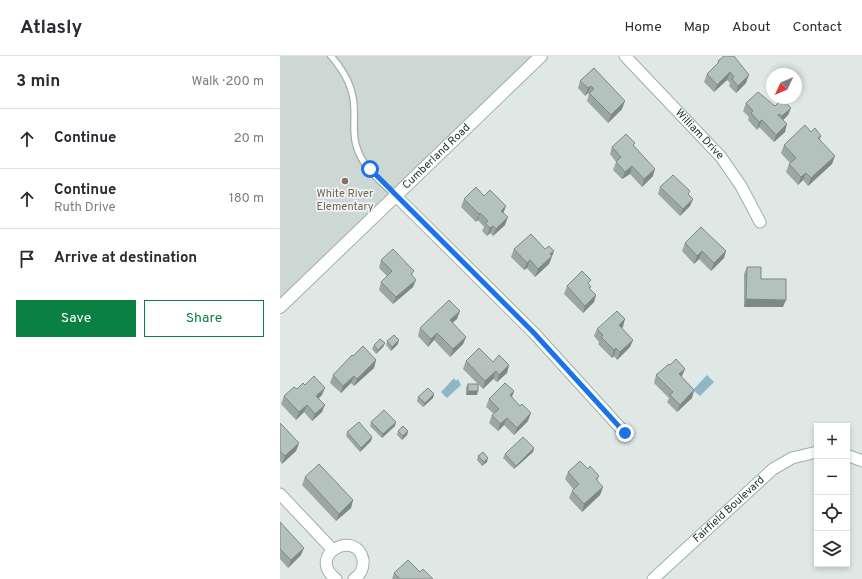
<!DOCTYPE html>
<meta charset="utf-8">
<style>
body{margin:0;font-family:Overpass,sans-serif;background:#f2f2f3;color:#2b2b33}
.controls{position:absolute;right:12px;bottom:12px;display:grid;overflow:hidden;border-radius:0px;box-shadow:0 2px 6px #0003}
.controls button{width:36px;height:36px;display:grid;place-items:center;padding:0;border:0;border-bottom:1px solid #e1e1e2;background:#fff;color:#2b2b33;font:20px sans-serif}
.compass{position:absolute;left:486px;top:12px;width:36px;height:36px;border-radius:50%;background:#fff;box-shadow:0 2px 6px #0003;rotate:226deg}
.stop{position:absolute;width:12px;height:12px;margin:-9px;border:3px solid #1a73e8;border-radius:50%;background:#fff}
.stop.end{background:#1a73e8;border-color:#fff;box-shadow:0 1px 4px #0008}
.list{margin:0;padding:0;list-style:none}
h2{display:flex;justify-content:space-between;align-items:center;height:52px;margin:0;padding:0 16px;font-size:17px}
h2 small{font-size:13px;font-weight:400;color:#7c7c81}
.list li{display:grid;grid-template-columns:26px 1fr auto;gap:12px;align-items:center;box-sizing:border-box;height:60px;padding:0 16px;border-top:1px solid #e1e1e2}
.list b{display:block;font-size:15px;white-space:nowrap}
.list p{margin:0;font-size:13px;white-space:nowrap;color:#7c7c81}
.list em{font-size:13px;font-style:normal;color:#7c7c81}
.actions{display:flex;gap:8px;padding:12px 16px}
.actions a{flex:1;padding:9px 0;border:1px solid #0b8043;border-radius:0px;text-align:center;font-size:14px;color:#0b8043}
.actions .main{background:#0b8043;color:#fff}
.icon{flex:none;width:22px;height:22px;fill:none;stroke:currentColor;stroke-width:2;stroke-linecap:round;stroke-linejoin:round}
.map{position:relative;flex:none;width:582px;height:523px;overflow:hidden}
header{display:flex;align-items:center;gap:24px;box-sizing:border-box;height:56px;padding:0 20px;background:#fff;border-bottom:1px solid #e1e1e2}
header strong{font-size:19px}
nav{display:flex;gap:22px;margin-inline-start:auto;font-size:14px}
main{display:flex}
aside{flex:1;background:#fff}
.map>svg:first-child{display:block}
</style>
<header>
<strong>Atlasly</strong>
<nav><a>Home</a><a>Map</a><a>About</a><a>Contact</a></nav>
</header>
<main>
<aside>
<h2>3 min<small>Walk · 200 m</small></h2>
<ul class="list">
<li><svg class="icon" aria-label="ahead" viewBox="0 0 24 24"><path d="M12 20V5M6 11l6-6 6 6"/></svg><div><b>Continue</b></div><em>20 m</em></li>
<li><svg class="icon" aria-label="ahead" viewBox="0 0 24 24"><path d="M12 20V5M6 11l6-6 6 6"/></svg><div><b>Continue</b><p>Ruth Drive</p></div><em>180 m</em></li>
<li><svg class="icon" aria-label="arrive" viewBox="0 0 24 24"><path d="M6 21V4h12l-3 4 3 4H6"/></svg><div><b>Arrive at destination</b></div></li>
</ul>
<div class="actions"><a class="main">Save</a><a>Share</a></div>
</aside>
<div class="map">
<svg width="582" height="523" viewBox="0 0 582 523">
<rect width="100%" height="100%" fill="#dfe8e5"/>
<path fill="#cdd7d4" d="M 0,0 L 259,0 L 0,251 Z"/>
<g fill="#8db7c7">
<path d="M 427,319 L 434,326 L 420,340 L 413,334 Z"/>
<path d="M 174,322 L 176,325 L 178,323 L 181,329 L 167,342 L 161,336 Z"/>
</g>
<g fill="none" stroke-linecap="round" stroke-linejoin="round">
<defs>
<path id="service" d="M 51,0 C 64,15 74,32 74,52 C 75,66 72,79 77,92 C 83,112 102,126 116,140"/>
<g id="minor">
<path id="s1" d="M 345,0 L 441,101 L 461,130 L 480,166"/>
<path d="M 116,140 L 253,276 L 345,377"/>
<path d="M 567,399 L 582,405"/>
<path d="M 0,438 L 53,494"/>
<path d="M 56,523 C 25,499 77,472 83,504 C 84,512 80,519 74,523"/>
<path id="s2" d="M 373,523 L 493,413 L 512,402 L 537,396"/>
</g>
<g id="tertiary">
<path id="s3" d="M 0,251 L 261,0"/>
</g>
</defs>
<use href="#service" stroke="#a3afac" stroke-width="8"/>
<use href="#minor" stroke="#a3afac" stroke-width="13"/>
<use href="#tertiary" stroke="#a3afac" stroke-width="14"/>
<use href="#service" stroke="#fff" stroke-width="5.5"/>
<use href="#minor" stroke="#fff" stroke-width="11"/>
<use href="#tertiary" stroke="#fff" stroke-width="12"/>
</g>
<g fill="#9ba7a3">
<path d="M 438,5 L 466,27 L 456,37 L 449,30 L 450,27 L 447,24 L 434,36 L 424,26 L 427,18 L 437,9 Z"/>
<path d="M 314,12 L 342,53 L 328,67 L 307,45 L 309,38 L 308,37 L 305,40 L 298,32 L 300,25 Z"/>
<path d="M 466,47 L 511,52 L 508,59 L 503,64 L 505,76 L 494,86 L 479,71 L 477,74 L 468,64 L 469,61 L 463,55 Z"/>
<path d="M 531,76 L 541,80 L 540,84 L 552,108 L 528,130 L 523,124 L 518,129 L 506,116 L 509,108 L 510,107 L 501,97 L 504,89 Z"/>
<path d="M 354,90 L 373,120 L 362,131 L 350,118 L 342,123 L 333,114 L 336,106 L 330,98 L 332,91 Z"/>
<path d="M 380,131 L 409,139 L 413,143 L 410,150 L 400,160 L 378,138 Z"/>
<path d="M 204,140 L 223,157 L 225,169 L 213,180 L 210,177 L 207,180 L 202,175 L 204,171 L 198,164 L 196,166 L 181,151 L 184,143 Z"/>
<path d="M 405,187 L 446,195 L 444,202 L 431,215 L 419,203 L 414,208 L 402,195 Z"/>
<path d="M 234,193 L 265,193 L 274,195 L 269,208 L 255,221 L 247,212 L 244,214 L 231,201 Z"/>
<path d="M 101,204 L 134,215 L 132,219 L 133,231 L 113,248 L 99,234 L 101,226 L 107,220 L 99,212 Z"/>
<path d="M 467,211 L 481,223 L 503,251 L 464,251 L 464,218 Z"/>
<path d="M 309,229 L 310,233 L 316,239 L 314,246 L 303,257 L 284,238 L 287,230 Z"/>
<path d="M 177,263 L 172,267 L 186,281 L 183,288 L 170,301 L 154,284 L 148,291 L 138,280 L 140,272 Z"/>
<path d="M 343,271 L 341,272 L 353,284 L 350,291 L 337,304 L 334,300 L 332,302 L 318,288 L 319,286 L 314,280 L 317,273 Z"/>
<path d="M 107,285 L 118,288 L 111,295 L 106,289 Z"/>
<path d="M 105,287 L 103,291 L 96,298 L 92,293 L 94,289 Z"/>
<path d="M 73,300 L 96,304 L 94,312 L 74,330 L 71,327 L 61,337 L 50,327 L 53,319 Z"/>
<path d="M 186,305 L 213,306 L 229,309 L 227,317 L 217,326 L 213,323 L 203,333 L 198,328 L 197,339 L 186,339 L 186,331 L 188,328 L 198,328 L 183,313 Z"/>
<path d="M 390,309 L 405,313 L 401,321 L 414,334 L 412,342 L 397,356 L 387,346 L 389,342 L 374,327 L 376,319 Z"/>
<path d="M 25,329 L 42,339 L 39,342 L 42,356 L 32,365 L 24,356 L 16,364 L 1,348 L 4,340 Z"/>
<path d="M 234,335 L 232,341 L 248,365 L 234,379 L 224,369 L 218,375 L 209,367 L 212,359 L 214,358 L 206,351 L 209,343 Z"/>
<path d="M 154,338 L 153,342 L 143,351 L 137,345 L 138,341 Z"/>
<path d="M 91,366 L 115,370 L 102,382 L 90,370 Z"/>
<path d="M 0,367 L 19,387 L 16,395 L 2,408 L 0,405 Z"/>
<path d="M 118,375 L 128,375 L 127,379 L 122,384 L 117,379 Z"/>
<path d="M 67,376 L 92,381 L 91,385 L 80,396 L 66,380 Z"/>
<path d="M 254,392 L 253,396 L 234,413 L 223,402 L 225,398 Z"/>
<path d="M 198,400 L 207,406 L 202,410 L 197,404 Z"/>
<path d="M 308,413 L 319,420 L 317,425 L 323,431 L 320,439 L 302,456 L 289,442 L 292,435 L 293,433 L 285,423 L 288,416 Z"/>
<path d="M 25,421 L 73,444 L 71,452 L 56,465 L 22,429 Z"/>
<path d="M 0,466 L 21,499 L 8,512 L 0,503 Z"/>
<path d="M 140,516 L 153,523 L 112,523 L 114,517 Z"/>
</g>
<g fill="#7e8885">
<path d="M 450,16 L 447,24 L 434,36 L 437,29 Z"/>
<path d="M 469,19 L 466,27 L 456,37 L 458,30 Z"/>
<path d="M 311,30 L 308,37 L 305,40 L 308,32 Z"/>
<path d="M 345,45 L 342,53 L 328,67 L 331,59 Z"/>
<path d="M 511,52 L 508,59 L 499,68 L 502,60 Z"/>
<path d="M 482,64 L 479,71 L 477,74 L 479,66 Z"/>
<path d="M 507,68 L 505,76 L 494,86 L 496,79 Z"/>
<path d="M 555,100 L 552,108 L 528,130 L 531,122 Z"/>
<path d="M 352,110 L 350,118 L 342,123 L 345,116 Z"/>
<path d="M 375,113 L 373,120 L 362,131 L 364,123 Z"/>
<path d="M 526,117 L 523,124 L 518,129 L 521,121 Z"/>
<path d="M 413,143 L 410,150 L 400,160 L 403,153 Z"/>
<path d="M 226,150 L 223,158 L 221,155 Z"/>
<path d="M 200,157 L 198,164 L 196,166 L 199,158 Z"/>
<path d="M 228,161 L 225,169 L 213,180 L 216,173 Z"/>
<path d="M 213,170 L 210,177 L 207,180 L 210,172 Z"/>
<path d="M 274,195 L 269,208 L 255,221 L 258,213 L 270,198 Z"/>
<path d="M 422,195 L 419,203 L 414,208 L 417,200 Z"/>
<path d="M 446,195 L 444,202 L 431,215 L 434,207 Z"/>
<path d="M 250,204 L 247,212 L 244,214 L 247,207 Z"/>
<path d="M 136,224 L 133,231 L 113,248 L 116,241 Z"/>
<path d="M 316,239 L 314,246 L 303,257 L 305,250 Z"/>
<path d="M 466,243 L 506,244 L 503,251 L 464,251 Z"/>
<path d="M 180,255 L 177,263 L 167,272 L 170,264 Z"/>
<path d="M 345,263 L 343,271 L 336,277 L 339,269 Z"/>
<path d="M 157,277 L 154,284 L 148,291 L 151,283 Z"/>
<path d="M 186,281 L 183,288 L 170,301 L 173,293 Z"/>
<path d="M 119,284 L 118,288 L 111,295 L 112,291 Z"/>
<path d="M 353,284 L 350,291 L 337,304 L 340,296 Z"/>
<path d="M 105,287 L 103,291 L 96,298 L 98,294 Z"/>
<path d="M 336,292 L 334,300 L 332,302 L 334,294 Z"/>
<path d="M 96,304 L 94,312 L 74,330 L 77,323 Z"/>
<path d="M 229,309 L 227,317 L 217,326 L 219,319 Z"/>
<path d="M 405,313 L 402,320 L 396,326 L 399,318 Z"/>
<path d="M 216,315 L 213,323 L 203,333 L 205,325 Z"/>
<path d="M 74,320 L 71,327 L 61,337 L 63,330 Z"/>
<path d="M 45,332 L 42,339 L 34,347 L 36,340 Z"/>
<path d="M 414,334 L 412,342 L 397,356 L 400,349 Z"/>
<path d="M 188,335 L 198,335 L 197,339 L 186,339 Z"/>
<path d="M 234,335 L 231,343 L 230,339 Z"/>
<path d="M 154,338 L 153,342 L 143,351 L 145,347 Z"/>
<path d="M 27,349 L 24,356 L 16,364 L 19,356 Z"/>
<path d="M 45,349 L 42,356 L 32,365 L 35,358 Z"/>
<path d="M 251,357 L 248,365 L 234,379 L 237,372 Z"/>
<path d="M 227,362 L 224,369 L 218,375 L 220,368 Z"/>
<path d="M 116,366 L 115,370 L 102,382 L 103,378 Z"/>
<path d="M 128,375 L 127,379 L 122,384 L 123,380 Z"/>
<path d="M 92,381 L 91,385 L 80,396 L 81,392 Z"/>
<path d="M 19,387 L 16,395 L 2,408 L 5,400 Z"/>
<path d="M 254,392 L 253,396 L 234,413 L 236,410 Z"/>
<path d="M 208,402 L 207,406 L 202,410 L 204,406 Z"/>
<path d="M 323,431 L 320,439 L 302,456 L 304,448 Z"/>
<path d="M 73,444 L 71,452 L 56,465 L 59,458 Z"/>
<path d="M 24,492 L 21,499 L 8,512 L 11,504 Z"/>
</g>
<g fill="#b4c2be" stroke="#7e8885">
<path d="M 444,0 L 454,0 L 469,19 L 458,30 L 452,23 L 454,21 L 450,16 L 437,29 L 427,18 L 439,6 L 438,5 Z"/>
<path d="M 314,12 L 345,45 L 331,59 L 309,37 L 314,33 L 311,30 L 308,32 L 300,25 Z"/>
<path d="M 478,36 L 495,50 L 502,43 L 511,52 L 502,60 L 499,58 L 498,59 L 507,68 L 496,79 L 482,64 L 479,66 L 471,57 L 473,55 L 466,47 Z"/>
<path d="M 525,69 L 531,76 L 535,72 L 541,80 L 538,82 L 555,100 L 531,122 L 526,117 L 521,121 L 509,108 L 516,102 L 504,89 Z"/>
<path d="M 346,78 L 355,87 L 353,89 L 375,113 L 364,123 L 352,110 L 345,116 L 336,106 L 341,101 L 332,91 Z"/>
<path d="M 393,119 L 410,135 L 408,138 L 413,143 L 403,153 L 380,131 Z"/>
<path d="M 196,131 L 204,140 L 210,134 L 226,150 L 221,155 L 228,161 L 216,173 L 213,170 L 210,172 L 205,167 L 208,165 L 200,157 L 199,158 L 184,143 Z"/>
<path d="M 421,171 L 446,195 L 434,207 L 422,195 L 417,200 L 405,187 Z"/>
<path d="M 251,178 L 265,193 L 269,190 L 274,195 L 270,198 L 272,200 L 258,213 L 250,204 L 247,207 L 234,193 Z"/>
<path d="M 113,193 L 134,215 L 131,218 L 136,224 L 116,241 L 101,226 L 112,215 L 101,204 Z"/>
<path d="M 467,211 L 481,211 L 481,223 L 506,223 L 506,244 L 466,243 Z"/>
<path d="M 302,215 L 311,224 L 308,227 L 311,231 L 309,232 L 316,239 L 305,250 L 287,230 Z"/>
<path d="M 169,244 L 180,255 L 170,264 L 186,281 L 173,293 L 157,277 L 151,283 L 140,272 Z"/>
<path d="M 337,255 L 345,263 L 339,269 L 353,284 L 340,296 L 336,292 L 334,294 L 321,281 L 323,279 L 317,273 Z"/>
<path d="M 114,279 L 119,284 L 112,291 L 107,285 Z"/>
<path d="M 100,283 L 105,287 L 98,294 L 94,289 Z"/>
<path d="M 83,290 L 96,304 L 77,323 L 74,320 L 63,330 L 53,319 L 72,299 L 73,300 Z"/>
<path d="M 199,292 L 213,306 L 219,299 L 229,309 L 219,319 L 216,315 L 205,325 L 186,305 Z"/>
<path d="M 396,303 L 405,313 L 399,318 L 414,334 L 400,349 L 390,339 L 393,336 L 376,319 L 389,308 L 390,309 Z"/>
<path d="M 34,320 L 45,332 L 36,340 L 45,349 L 35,358 L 27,349 L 19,356 L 4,340 L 14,331 L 17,333 L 23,327 L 25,329 Z"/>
<path d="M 225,327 L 234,335 L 230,339 L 240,350 L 242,348 L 251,357 L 237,372 L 227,362 L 220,368 L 212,359 L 219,353 L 209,343 Z"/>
<rect x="188" y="328" width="10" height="7"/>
<path d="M 148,332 L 154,338 L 145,347 L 138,341 Z"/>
<path d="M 104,354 L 116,366 L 103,378 L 91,366 Z"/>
<path d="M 79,366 L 92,381 L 81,392 L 67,376 Z"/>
<path d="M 0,367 L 19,387 L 5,400 L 0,395 Z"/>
<path d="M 123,370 L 128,375 L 123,380 L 118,375 Z"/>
<path d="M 243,381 L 254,392 L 236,410 L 225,398 Z"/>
<path d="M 203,396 L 208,402 L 204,406 L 198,400 Z"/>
<path d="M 300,405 L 308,413 L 310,410 L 319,420 L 316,423 L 323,431 L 304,448 L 292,435 L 299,428 L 288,416 Z"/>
<path d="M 39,408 L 73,444 L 59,458 L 25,421 Z"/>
<path d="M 0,466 L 24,492 L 11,504 L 0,493 Z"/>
<path d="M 128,504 L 140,516 L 143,513 L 153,523 L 120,523 L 114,517 Z"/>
</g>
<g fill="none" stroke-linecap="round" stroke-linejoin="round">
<path stroke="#1a73e8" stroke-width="5" d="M 90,113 L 253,276 L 345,377"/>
</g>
<circle fill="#8d6e63" stroke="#eef5f2" stroke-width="1.5" cx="65" cy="125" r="4"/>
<g text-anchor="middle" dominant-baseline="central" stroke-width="3.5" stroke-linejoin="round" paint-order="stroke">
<g font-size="11" fill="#223532" stroke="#eef5f2">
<text stroke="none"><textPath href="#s1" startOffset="108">William Drive</textPath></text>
<text stroke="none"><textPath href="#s3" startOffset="217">Cumberland Road</textPath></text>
<text stroke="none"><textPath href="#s2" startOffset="103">Fairfield Boulevard</textPath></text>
</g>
<g font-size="11" fill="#785e54" stroke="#eef5f2">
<text x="65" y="138">White River<tspan x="65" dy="13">Elementary</tspan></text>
</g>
</g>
</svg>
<div class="controls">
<button>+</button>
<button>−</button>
<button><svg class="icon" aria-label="locate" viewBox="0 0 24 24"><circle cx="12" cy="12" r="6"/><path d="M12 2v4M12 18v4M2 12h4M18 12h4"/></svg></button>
<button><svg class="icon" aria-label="layers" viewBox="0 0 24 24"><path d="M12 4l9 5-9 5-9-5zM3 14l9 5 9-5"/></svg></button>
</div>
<svg class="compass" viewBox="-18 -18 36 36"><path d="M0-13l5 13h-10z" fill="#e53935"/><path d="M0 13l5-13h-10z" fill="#7c7c81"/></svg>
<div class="stop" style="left:90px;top:113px"></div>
<div class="stop end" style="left:345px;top:377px"></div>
</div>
</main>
